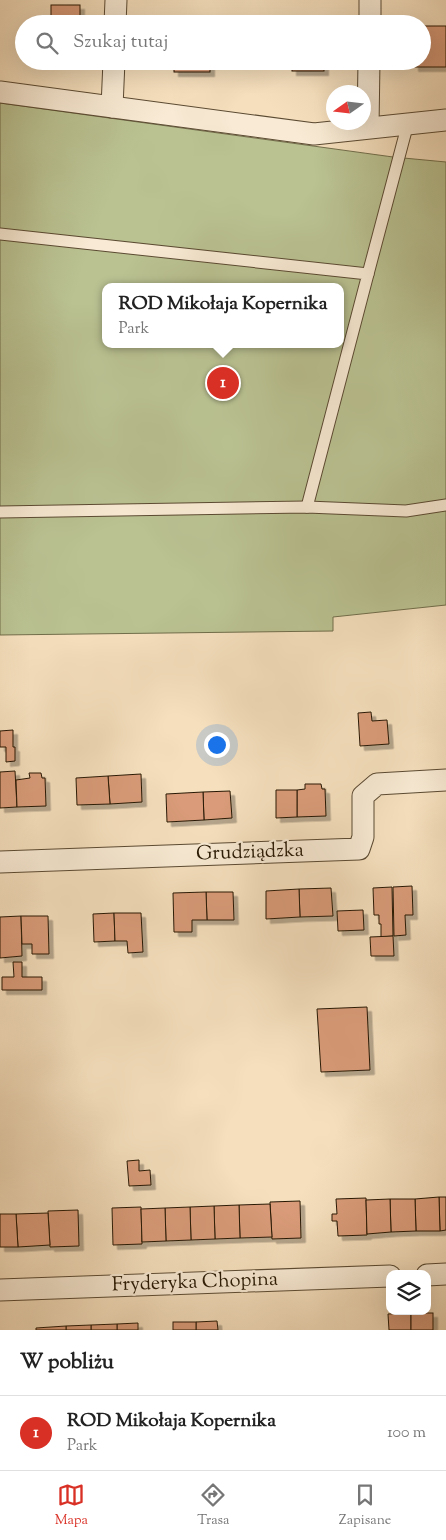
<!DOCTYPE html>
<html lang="pl">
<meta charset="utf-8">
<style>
body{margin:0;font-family:"Sorts Mill Goudy",serif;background:#f6f6f6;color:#222}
.controls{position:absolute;right:15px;bottom:15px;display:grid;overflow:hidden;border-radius:10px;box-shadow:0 5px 20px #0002}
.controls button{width:45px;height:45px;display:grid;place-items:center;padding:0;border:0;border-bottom:1px solid #e0e0e0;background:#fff;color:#222;font:25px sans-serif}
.compass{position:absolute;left:326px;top:85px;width:45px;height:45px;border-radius:50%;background:#fff;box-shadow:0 5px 20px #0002;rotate:256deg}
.you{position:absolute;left:216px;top:744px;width:18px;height:18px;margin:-12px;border:4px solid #fff;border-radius:50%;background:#1a73e8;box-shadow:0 0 0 8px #1a73e833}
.badge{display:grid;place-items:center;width:32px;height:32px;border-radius:50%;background:#d93025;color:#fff;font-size:16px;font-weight:700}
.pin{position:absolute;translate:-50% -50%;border:2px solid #fff;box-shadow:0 1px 5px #0006}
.popup{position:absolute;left:102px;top:283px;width:242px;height:65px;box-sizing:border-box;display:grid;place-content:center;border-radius:10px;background:#fff;filter:drop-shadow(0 1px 4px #0005);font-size:16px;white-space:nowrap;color:#767676}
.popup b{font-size:19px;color:#222}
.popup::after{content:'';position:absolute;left:50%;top:100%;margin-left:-10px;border:10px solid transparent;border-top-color:#fff}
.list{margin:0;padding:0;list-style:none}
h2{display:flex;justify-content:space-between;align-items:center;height:65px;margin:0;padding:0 20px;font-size:21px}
h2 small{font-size:16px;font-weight:400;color:#767676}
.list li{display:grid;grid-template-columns:32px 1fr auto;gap:15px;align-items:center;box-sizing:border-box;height:75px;padding:0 20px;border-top:1px solid #e0e0e0}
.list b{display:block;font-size:19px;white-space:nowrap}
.list p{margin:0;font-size:16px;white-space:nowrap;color:#767676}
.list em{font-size:16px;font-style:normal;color:#767676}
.icon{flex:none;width:28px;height:28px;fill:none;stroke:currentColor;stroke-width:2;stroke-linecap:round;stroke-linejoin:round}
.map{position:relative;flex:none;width:446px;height:1330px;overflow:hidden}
.search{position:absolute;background:#fff;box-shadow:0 5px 20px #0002;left:15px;right:15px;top:15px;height:55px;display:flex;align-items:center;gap:12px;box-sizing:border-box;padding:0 18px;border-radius:28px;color:#767676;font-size:19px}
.sheet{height:140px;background:#fff}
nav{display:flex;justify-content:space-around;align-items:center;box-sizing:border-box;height:70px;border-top:1px solid #e0e0e0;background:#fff;font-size:14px;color:#767676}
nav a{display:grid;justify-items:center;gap:2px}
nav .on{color:#d93025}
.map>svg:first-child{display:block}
</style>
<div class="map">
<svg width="446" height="1330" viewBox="0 0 446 1330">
<defs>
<filter id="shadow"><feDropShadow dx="4.5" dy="4.5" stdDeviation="0" flood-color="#0004"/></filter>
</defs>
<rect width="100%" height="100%" fill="#f5dfbd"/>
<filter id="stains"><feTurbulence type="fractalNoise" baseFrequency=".004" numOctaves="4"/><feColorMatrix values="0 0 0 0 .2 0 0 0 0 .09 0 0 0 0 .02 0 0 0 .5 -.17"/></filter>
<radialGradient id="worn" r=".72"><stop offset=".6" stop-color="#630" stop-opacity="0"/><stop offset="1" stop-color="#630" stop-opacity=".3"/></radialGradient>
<path fill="#bac292" stroke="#716e4b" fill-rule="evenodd" d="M 0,103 L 393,157 L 446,162 L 446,605 L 333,617 L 333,631 L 0,635 ZM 106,287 L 340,287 L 340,344 L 106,344 Z"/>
<g fill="#d99b79" stroke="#281904" filter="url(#shadow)">
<rect x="51" y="5" width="29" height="19"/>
<path d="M 215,21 L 215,24 L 160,24 L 160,22 Z"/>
<path d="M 290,22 L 324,23 L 324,24 L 290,24 Z"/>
<path d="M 422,26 L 446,26 L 446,67 L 414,67 L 414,61 L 422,61 Z"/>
<rect x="174" y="61" width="36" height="11"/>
<rect x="292" y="61" width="32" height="10"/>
<path d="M 371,712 L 372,721 L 387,720 L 389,744 L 360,746 L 358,713 Z"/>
<path d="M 13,730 L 13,747 L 15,747 L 15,761 L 6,762 L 6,747 L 0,747 L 0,731 Z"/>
<path d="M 15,771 L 17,807 L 0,808 L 0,772 Z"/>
<path d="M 29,773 L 41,773 L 42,778 L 45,778 L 46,806 L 17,807 L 16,780 L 30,778 Z"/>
<path d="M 141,774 L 142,802 L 110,804 L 108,776 Z"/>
<path d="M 108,776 L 110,804 L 77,805 L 76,778 Z"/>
<path d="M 305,784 L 321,784 L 322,789 L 325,789 L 326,816 L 297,817 L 297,790 L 305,789 Z"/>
<path d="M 276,790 L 297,790 L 297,817 L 276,818 Z"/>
<path d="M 230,791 L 232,818 L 204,820 L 203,792 Z"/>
<path d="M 203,792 L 204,820 L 167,822 L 166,794 Z"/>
<path d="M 412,886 L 413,915 L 405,915 L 406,935 L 394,936 L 393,887 Z"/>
<path d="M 392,887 L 393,936 L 381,937 L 381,924 L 379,924 L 379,915 L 374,915 L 373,888 Z"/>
<path d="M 331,888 L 333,916 L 300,917 L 299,889 Z"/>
<path d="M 299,889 L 300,917 L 266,919 L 266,891 Z"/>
<path d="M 206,892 L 233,892 L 234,920 L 207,920 Z"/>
<path d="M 206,892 L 207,920 L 192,920 L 192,932 L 174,932 L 173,893 Z"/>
<path d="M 363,910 L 364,930 L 338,931 L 337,911 Z"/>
<path d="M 114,913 L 115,941 L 94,942 L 93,914 Z"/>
<path d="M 114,913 L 141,913 L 143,952 L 128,953 L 127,941 L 115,941 Z"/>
<path d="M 21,916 L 22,956 L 0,958 L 0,917 Z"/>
<path d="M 21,916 L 48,916 L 49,954 L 32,954 L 32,944 L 22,944 Z"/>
<path d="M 393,936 L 394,956 L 371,956 L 370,937 Z"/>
<path d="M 13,962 L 22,962 L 22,977 L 42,977 L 42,990 L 2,990 L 2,977 L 14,977 Z"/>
<path d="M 367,1007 L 370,1070 L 321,1072 L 317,1009 Z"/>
<path d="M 139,1160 L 139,1171 L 150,1170 L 151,1185 L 129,1186 L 127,1161 Z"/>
<path d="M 439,1197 L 446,1197 L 446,1230 L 440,1231 Z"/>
<path d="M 439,1197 L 440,1231 L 416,1231 L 415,1199 Z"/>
<path d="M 366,1198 L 367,1235 L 338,1236 L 337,1221 L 332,1221 L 332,1214 L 337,1214 L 336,1199 Z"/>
<path d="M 390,1199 L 415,1199 L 416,1231 L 391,1232 Z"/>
<path d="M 390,1199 L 391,1232 L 367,1234 L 366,1200 Z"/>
<path d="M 300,1201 L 301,1238 L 272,1239 L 270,1202 Z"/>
<path d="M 270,1204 L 272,1237 L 240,1238 L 239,1205 Z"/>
<path d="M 239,1205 L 240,1238 L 215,1239 L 214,1206 Z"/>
<path d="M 214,1206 L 215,1239 L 191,1240 L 190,1207 Z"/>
<path d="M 141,1207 L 142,1244 L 113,1245 L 112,1208 Z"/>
<path d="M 190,1207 L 191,1240 L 166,1241 L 165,1208 Z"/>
<path d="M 165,1208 L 166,1241 L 142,1242 L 141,1209 Z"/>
<path d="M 78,1210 L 79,1246 L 50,1247 L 48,1211 Z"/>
<path d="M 48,1213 L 50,1245 L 18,1247 L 16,1214 Z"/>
<path d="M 0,1214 L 16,1214 L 18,1247 L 0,1247 Z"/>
<path d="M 411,1313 L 411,1330 L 389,1330 L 388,1314 Z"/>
<rect x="411" y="1313" width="22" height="17"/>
<path d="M 217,1321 L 218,1330 L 196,1330 L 196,1322 Z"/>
<rect x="173" y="1322" width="23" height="8"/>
<path d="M 138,1323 L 138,1330 L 117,1330 L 117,1324 Z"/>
<path d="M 117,1324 L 117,1330 L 91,1330 L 91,1325 Z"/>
<path d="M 91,1325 L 91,1330 L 66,1330 L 66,1326 Z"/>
<path d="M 66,1326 L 66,1330 L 36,1330 L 36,1328 Z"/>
</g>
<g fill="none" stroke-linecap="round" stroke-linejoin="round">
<defs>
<g id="service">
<path d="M 0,234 L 368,274 L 307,507"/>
<path d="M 368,274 L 408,123"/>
<path d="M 0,512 L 307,507 L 406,511 L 446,505"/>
</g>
<g id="minor">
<path d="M 115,24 L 116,0"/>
<path d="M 370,24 L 370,0"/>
<path d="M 0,92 L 314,134 L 446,120"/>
<path d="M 112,107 L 114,61"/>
<path d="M 368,127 L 369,61"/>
<path d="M 0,862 L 359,849 L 363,837 L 363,796 L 377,784 L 446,780"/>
<path d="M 427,1275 L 446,1274"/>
<path d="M 0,1290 L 390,1276"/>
</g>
</defs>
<use href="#service" stroke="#5b4a32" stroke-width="13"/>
<use href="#minor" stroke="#5b4a32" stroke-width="23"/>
<use href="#service" stroke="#f8ead4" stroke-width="11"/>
<use href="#minor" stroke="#f8ead4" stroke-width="21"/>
</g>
<g text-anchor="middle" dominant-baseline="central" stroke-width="4.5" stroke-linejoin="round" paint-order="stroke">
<g font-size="20" fill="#281904" stroke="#f8ead4">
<text transform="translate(250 853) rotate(-2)">Grudziądzka</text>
<text transform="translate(195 1283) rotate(-2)">Fryderyka Chopina</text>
</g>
</g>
<rect width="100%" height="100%" filter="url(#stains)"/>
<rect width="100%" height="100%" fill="url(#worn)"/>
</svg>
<div class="controls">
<button><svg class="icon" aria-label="layers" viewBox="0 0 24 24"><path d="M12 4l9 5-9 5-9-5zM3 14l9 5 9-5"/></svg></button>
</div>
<svg class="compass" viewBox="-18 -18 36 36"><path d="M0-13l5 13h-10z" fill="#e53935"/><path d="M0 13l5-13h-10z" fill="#767676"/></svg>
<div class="you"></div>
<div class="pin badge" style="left:223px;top:383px">1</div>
<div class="popup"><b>ROD Mikołaja Kopernika</b>Park</div>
<div class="search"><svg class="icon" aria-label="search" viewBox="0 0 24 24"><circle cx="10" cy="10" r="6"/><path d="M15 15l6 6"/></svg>Szukaj tutaj</div>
</div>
<section class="sheet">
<h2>W pobliżu<small></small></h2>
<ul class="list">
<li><span class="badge">1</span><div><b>ROD Mikołaja Kopernika</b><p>Park</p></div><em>100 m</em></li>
</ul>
</section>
<nav>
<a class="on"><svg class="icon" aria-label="map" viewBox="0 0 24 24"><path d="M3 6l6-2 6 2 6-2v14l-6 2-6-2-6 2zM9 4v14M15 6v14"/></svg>Mapa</a>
<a><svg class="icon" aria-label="directions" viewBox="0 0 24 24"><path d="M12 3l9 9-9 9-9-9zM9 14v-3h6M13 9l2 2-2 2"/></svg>Trasa</a>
<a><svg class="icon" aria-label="saved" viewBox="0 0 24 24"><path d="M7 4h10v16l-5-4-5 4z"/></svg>Zapisane</a>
</nav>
